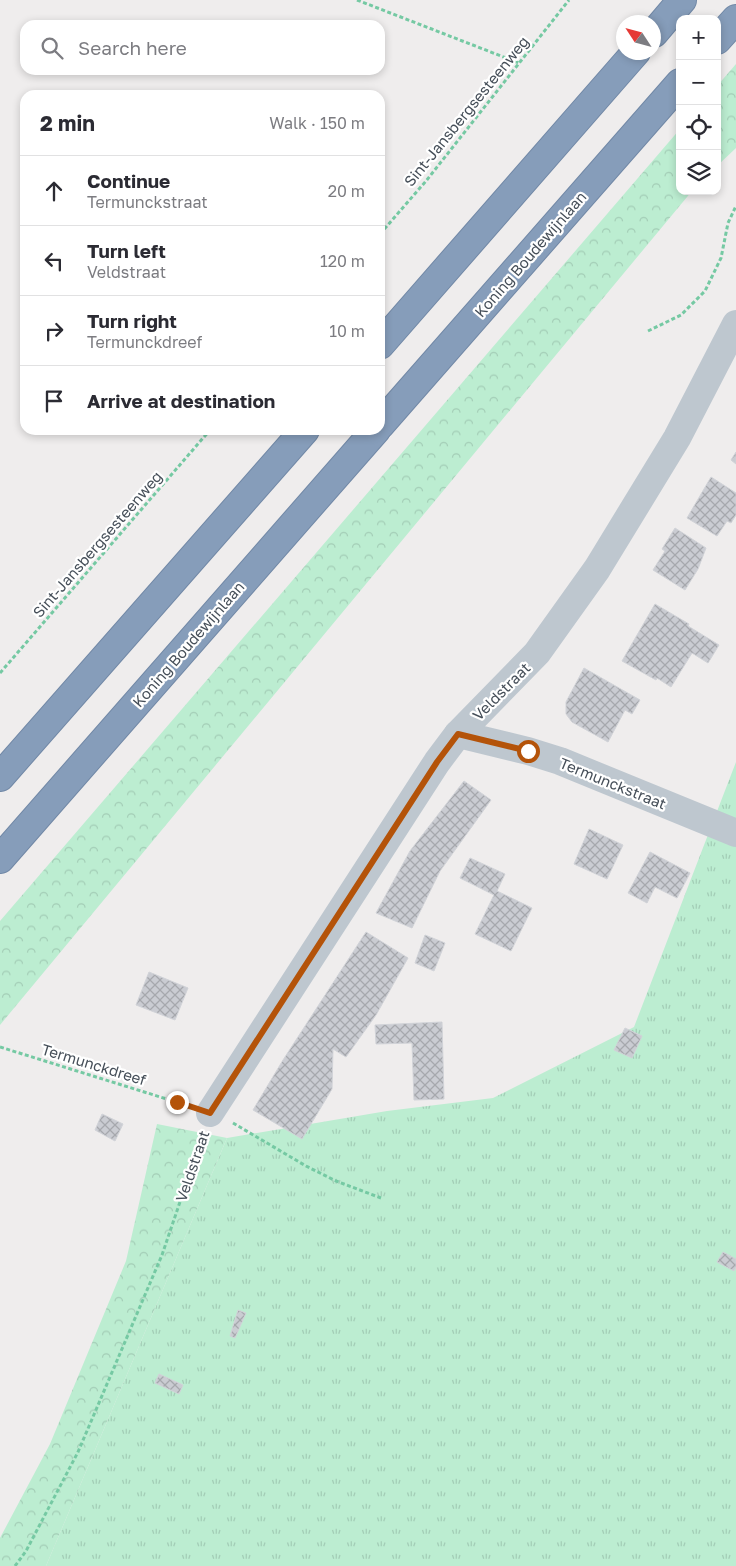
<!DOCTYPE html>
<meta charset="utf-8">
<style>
body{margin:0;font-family:"Golos Text",sans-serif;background:#f7f7f7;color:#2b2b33}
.controls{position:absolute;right:15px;top:15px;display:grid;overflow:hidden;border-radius:10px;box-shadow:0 2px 8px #0003}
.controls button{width:45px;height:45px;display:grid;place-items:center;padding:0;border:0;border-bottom:1px solid #e1e1e2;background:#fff;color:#2b2b33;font:25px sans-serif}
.compass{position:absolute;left:616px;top:15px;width:45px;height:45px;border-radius:50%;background:#fff;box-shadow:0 2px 8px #0003;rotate:306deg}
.stop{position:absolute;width:15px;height:15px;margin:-11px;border:4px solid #b45309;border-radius:50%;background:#fff}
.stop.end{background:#b45309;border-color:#fff;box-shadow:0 1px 5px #0008}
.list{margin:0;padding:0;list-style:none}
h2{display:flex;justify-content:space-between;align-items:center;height:65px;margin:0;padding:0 20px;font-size:21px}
h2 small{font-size:16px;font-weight:400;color:#7c7c81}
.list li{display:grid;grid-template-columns:32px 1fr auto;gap:15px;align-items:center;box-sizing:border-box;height:70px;padding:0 20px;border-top:1px solid #e1e1e2}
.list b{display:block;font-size:19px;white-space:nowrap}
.list p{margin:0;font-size:16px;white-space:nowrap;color:#7c7c81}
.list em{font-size:16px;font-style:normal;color:#7c7c81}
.icon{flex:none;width:28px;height:28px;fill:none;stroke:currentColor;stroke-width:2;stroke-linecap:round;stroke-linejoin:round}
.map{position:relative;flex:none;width:736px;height:1566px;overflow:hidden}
.search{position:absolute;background:#fff;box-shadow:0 2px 8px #0003;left:20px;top:20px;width:365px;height:55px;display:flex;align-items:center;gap:12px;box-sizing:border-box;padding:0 18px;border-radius:15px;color:#7c7c81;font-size:19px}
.panel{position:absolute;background:#fff;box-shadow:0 2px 8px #0003;left:20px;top:90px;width:365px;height:345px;border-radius:15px}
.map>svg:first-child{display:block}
</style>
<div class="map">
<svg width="736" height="1566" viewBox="0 0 736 1566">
<defs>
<pattern id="grass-tufts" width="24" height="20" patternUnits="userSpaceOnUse" patternTransform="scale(1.25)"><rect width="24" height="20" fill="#bcedd1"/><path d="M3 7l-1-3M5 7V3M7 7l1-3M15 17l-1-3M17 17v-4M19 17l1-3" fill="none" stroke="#a3cdb6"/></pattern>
<pattern id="forest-crowns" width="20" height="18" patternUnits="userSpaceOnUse" patternTransform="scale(1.25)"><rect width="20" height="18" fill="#bcedd1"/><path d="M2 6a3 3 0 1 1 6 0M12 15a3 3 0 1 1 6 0" fill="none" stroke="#a3cdb6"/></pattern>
<pattern id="building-cross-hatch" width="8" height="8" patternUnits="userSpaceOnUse" patternTransform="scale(1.25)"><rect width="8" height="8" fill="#caccd2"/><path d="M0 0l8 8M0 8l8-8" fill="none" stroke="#a6a8ad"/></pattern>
</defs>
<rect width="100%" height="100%" fill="#efeded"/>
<path fill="url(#grass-tufts)" d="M 736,762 L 736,1566 L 46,1566 L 227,1138 L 387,1111 L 493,1098 L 634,1027 Z"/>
<g fill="url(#forest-crowns)">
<path d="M 736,64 L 736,148 L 717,166 L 717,86 Z"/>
<path d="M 680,129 L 680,191 L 692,191 L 0,1025 L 0,921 Z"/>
<path d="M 157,1124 L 227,1138 L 46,1566 L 0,1566 L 0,1538 L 50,1444 L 126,1261 Z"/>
</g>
<g fill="url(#building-cross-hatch)" stroke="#d1d3d8">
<path d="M 736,452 L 736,464 L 731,460 Z"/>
<path d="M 711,477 L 736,493 L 736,515 L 731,523 L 727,521 L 717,536 L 687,518 Z"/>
<path d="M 675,528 L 706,548 L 698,569 L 685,590 L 653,570 L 665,551 L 662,549 Z"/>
<path d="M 655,604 L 689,624 L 688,626 L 719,645 L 708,663 L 692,653 L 671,687 L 657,678 L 656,680 L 622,661 Z"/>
<path d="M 584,668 L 640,700 L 632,714 L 625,710 L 608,742 L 572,722 L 566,714 L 566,702 Z"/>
<path d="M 464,781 L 491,800 L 440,871 L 412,928 L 376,913 L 410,851 Z"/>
<path d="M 589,829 L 623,845 L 607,879 L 574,864 Z"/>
<path d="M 650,852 L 690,873 L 677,898 L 655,887 L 647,903 L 628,893 Z"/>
<path d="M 470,858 L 505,874 L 497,891 L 532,908 L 511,951 L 475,934 L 494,895 L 460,878 Z"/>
<path d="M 366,932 L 408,958 L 376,1015 L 346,1057 L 333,1049 L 332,1089 L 302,1139 L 253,1110 L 283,1060 Z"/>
<path d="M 425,935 L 445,943 L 434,971 L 415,963 Z"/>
<path d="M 149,972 L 188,988 L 175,1020 L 136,1005 Z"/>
<path d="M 442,1022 L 444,1099 L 414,1100 L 412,1043 L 376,1044 L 375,1025 Z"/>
<path d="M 625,1028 L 642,1036 L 632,1058 L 614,1050 Z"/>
<path d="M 102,1114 L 123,1124 L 115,1141 L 95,1130 Z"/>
<path d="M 723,1252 L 736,1259 L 736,1267 L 734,1271 L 717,1262 Z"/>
<path d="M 238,1310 L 246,1313 L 235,1338 L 230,1336 Z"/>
<path d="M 159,1374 L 183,1385 L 179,1394 L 155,1383 Z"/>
</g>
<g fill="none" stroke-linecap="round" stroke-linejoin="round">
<defs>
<g id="highway">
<path d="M 654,33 L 682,0"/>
<path d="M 717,40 L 736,19"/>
<path d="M 380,345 L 636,52"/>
<path d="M 380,425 L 680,83"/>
<path d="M 0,777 L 305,430"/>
<path d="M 0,859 L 376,430"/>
</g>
</defs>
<use href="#highway" stroke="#7188a6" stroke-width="30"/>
<g stroke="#75c9a3" stroke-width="3" stroke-dasharray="4 2.5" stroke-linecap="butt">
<path d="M 357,0 L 519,63"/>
<path d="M 380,234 L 426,181 L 569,0"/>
<path d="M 648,331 L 681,315 L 705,291 L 721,258 L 728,223 L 736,206"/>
<path d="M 0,673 L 210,430"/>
<path d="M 0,1047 L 186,1105"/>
<path d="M 233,1123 L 306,1166 L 336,1181 L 381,1198"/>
<path d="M 15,1566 L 26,1551 L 78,1452 L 162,1255 L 202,1137"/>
</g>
<g stroke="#bec7cf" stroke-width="28">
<path d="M 458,734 L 528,751 L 560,761 L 736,833"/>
<path d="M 210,1113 L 437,762 L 458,734 L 537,653 L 597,569 L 677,438 L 736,324"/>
</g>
<use href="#highway" stroke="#869dba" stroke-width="28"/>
</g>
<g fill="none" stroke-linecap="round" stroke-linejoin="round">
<path stroke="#b45309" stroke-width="6" d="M 177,1102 L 210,1113 L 437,762 L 458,734 L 528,751"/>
</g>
<g text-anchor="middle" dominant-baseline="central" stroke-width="4.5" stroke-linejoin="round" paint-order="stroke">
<g font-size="15" fill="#464f59" stroke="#fff">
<text transform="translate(466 111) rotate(-51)">Sint-Jansbergsesteenweg</text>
<text transform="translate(530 254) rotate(-49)">Koning Boudewijnlaan</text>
<text transform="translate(97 544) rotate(-49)">Sint-Jansbergsesteenweg</text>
<text transform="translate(188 644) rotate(-49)">Koning Boudewijnlaan</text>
<text transform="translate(501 691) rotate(-45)">Veldstraat</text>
<text transform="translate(613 783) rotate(22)">Termunckstraat</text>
<text transform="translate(94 1064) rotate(17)">Termunckdreef</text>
<text transform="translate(192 1166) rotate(-71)">Veldstraat</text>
</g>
</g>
</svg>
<div class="controls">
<button>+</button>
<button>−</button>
<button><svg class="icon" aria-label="locate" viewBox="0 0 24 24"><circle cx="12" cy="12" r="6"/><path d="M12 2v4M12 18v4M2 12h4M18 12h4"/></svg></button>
<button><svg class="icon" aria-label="layers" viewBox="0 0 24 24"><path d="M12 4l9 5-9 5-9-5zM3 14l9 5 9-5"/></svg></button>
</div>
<svg class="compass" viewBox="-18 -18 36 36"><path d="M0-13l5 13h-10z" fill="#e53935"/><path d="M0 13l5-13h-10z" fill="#7c7c81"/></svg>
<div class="stop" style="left:528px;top:751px"></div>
<div class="stop end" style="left:177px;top:1102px"></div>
<div class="search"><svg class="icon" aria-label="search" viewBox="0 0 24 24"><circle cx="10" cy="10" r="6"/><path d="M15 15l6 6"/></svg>Search here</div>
<section class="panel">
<h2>2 min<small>Walk · 150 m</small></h2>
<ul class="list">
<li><svg class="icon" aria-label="ahead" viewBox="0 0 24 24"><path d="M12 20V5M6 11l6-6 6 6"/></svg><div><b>Continue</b><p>Termunckstraat</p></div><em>20 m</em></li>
<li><svg class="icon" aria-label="left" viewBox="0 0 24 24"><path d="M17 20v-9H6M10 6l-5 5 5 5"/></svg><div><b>Turn left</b><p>Veldstraat</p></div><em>120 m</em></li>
<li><svg class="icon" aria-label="right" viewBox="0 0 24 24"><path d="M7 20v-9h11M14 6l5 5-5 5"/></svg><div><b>Turn right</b><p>Termunckdreef</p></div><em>10 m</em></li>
<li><svg class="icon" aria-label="arrive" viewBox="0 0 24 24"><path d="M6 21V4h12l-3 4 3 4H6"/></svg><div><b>Arrive at destination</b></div></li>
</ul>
</section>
</div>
